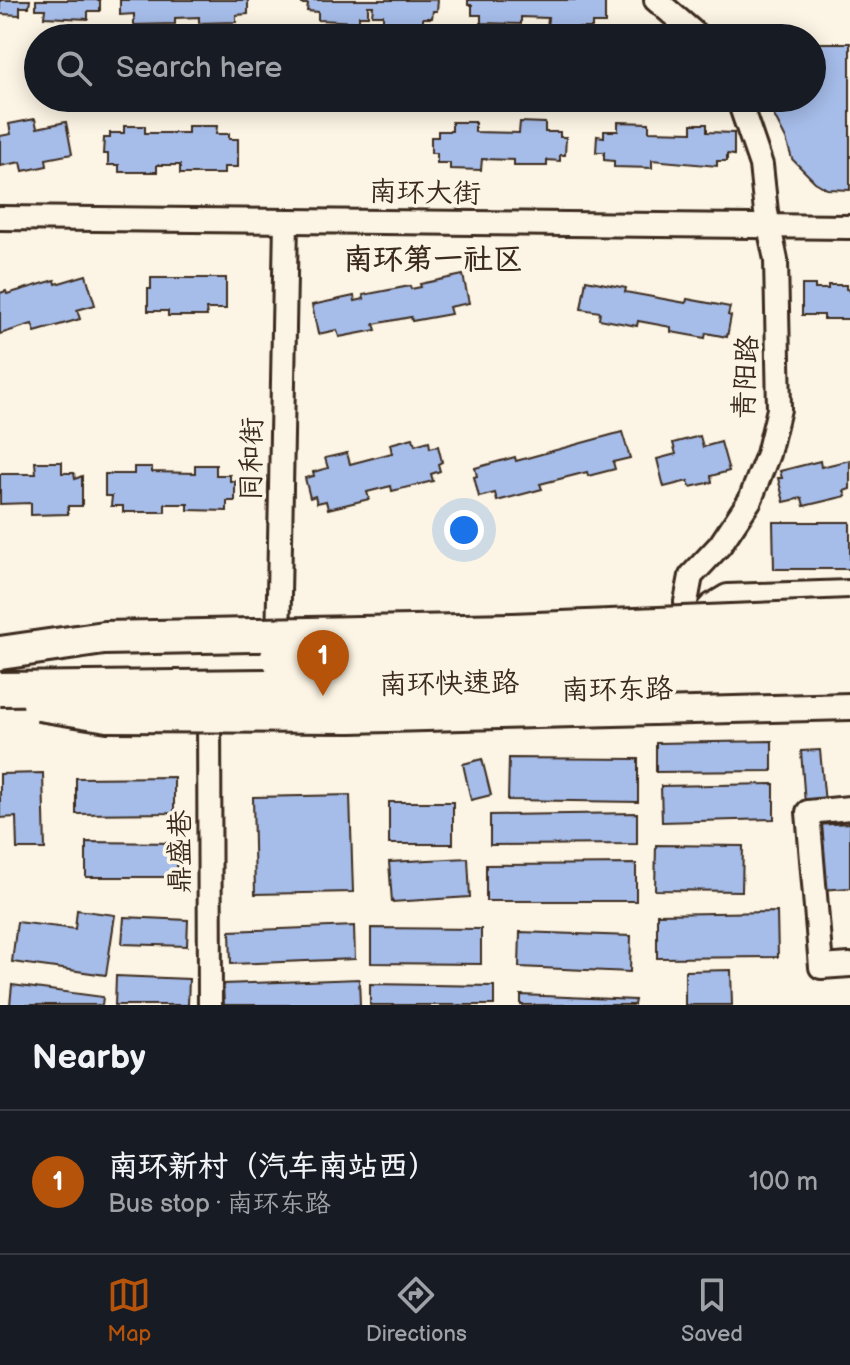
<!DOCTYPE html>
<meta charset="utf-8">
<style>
body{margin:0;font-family:"Balsamiq Sans","LXGW WenKai TC",sans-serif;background:#20242c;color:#f1f3f6}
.you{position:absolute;left:464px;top:530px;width:28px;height:28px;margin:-20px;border:6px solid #fff;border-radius:50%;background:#1a73e8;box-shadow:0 0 0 12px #1a73e833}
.badge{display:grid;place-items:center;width:52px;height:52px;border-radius:50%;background:#b45309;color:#fff;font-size:26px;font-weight:700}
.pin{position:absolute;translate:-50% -66px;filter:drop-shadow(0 2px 4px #0008)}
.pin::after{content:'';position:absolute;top:42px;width:28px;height:24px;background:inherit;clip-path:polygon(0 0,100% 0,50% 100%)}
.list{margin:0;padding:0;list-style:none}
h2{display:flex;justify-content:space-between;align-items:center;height:104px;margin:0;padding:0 32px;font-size:34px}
h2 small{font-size:26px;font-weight:400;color:#9ea1a6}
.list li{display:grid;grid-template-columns:52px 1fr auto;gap:24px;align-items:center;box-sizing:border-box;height:144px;padding:0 32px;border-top:2px solid #363941}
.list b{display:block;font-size:30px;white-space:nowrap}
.list p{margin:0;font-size:26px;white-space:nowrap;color:#9ea1a6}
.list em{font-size:26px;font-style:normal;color:#9ea1a6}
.icon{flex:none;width:44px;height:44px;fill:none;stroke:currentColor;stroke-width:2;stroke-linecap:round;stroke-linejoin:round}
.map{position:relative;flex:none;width:850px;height:1005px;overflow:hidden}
.search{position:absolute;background:#171b24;box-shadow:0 4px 20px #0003;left:24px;right:24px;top:24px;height:88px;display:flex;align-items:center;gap:20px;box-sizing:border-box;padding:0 28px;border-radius:44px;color:#9ea1a6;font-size:30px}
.sheet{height:248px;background:#171b24}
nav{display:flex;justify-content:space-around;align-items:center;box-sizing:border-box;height:112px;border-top:2px solid #363941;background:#171b24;font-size:22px;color:#9ea1a6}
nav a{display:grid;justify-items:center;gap:4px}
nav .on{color:#b45309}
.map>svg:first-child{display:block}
</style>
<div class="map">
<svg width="850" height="1005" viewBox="0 0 850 1005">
<rect width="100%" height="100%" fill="#fcf5e5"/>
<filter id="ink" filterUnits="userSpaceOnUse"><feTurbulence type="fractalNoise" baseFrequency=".0125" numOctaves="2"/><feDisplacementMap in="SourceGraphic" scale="16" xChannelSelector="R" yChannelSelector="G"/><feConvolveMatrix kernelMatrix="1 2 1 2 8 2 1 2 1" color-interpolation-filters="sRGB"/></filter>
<g filter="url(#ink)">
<g fill="#a6bdea" stroke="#3b2a1e" stroke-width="2">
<path d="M 0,0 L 30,0 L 29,7 L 20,7 L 20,15 L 0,14 Z"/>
<path d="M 36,0 L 100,0 L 100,11 L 88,11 L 88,19 L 44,17 L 45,9 L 36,9 Z"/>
<path d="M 120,0 L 248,0 L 248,14 L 236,15 L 236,22 L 199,23 L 199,17 L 175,18 L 175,24 L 134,25 L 134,14 L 120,15 Z"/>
<path d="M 302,0 L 438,0 L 437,11 L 433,11 L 432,18 L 423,18 L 423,24 L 383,23 L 383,15 L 372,15 L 373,6 L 368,6 L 368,16 L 359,16 L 359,22 L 318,20 L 318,12 L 307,11 L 308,4 L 302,4 Z"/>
<path d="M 468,0 L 605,0 L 605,23 L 592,23 L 592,28 L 547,28 L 548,18 L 521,17 L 521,24 L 481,23 L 481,15 L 472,15 L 472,5 L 468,5 Z"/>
<path d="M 812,43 L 850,43 L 850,190 L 827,189 L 815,182 L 792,159 L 786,139 L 765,98 L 812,98 Z"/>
<path d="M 35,119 L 37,128 L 66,122 L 72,154 L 46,159 L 47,166 L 23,171 L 21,162 L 0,166 L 0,136 L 11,134 L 9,124 Z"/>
<path d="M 452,122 L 475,122 L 475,132 L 519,133 L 520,122 L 545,123 L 545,132 L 560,132 L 560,137 L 566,137 L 565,155 L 560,155 L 560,161 L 547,160 L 547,166 L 514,166 L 514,160 L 482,159 L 481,170 L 450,169 L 450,163 L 437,163 L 437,153 L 431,153 L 431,137 L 438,137 L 438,131 L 452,131 Z"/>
<path d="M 618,122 L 649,123 L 649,131 L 692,132 L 692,124 L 707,124 L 707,132 L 734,133 L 734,155 L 727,154 L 727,161 L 717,161 L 717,166 L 652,160 L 652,168 L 614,167 L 614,161 L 604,160 L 604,152 L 596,152 L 597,136 L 604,137 L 604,131 L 618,131 Z"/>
<path d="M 124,126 L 145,126 L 145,133 L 188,133 L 188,126 L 217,126 L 216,134 L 229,134 L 229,139 L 238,139 L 238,167 L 224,167 L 224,174 L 180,174 L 180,165 L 157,165 L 157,172 L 119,172 L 119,165 L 108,165 L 108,154 L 103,154 L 104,138 L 110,138 L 110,133 L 124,133 Z"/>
<path d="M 86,275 L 95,305 L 77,310 L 80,319 L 35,332 L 32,324 L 0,334 L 0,293 L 6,291 L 7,294 L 55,280 L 56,284 Z"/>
<path d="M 463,275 L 469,303 L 449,307 L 451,314 L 412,321 L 411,317 L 374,324 L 376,330 L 339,337 L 337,330 L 318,334 L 312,305 L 354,296 L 355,301 L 364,299 L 363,295 L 410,286 L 411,289 L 421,287 L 420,284 Z"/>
<path d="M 151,278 L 226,278 L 226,309 L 206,309 L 207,316 L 168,316 L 168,311 L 148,311 L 148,289 L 151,289 Z"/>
<path d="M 586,280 L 626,288 L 625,292 L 686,303 L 687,299 L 730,307 L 728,315 L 731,316 L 727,337 L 706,333 L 705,338 L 671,332 L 671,327 L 638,321 L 637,326 L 599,319 L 600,312 L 581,309 Z"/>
<path d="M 802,285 L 815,285 L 815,289 L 828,289 L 828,285 L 846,285 L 846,289 L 850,290 L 850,319 L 824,319 L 824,315 L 802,315 Z"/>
<path d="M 622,432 L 630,458 L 613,462 L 615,469 L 588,476 L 587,472 L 540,484 L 542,489 L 497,501 L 495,493 L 479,497 L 474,477 L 477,476 L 475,468 L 515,457 L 516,461 Z"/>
<path d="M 700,436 L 703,447 L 721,442 L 729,471 L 711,476 L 712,482 L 690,487 L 688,481 L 664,487 L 657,459 L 676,454 L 673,443 Z"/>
<path d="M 413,438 L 415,445 L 429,441 L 430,448 L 438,446 L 442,462 L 438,464 L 440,471 L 431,474 L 433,481 L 392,491 L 391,486 L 367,492 L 369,499 L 328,509 L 326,501 L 317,503 L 315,496 L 310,498 L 305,478 L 314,476 L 313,472 L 328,468 L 325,458 L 347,453 L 350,464 L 392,453 L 390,444 Z"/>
<path d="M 850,460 L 850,489 L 844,491 L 846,496 L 804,506 L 802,498 L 784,502 L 778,478 L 782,478 L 780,471 L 820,461 L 821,467 Z"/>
<path d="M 35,462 L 62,462 L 62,473 L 74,473 L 75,479 L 82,476 L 82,506 L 68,506 L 68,514 L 31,515 L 31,503 L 0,504 L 0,474 L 36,474 Z"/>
<path d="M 195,465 L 216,465 L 216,475 L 230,475 L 230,481 L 235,481 L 235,501 L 227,501 L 227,511 L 188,510 L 188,504 L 165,504 L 165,512 L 123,512 L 123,506 L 111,506 L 112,496 L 105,496 L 105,474 L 134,474 L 134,467 L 152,467 L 152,472 L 195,473 Z"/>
<path d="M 773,522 L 850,522 L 850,569 L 774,569 Z"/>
<path d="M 772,741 L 772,771 L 656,772 L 656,743 Z"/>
<path d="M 820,750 L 825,803 L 805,804 L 801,751 Z"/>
<path d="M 509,758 L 638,759 L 638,802 L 508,800 Z"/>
<path d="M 482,759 L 491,795 L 471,800 L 463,764 Z"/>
<path d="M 43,773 L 45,849 L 17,849 L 16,817 L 0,818 L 0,774 Z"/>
<path d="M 174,777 L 174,813 L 76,814 L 76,778 Z"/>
<path d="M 774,784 L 774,819 L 662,822 L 661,786 Z"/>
<path d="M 350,795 L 353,892 L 255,894 L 253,797 Z"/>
<rect x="389" y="802" width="64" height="42"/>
<path d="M 637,813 L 637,844 L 490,845 L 490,815 Z"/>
<path d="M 850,823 L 850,888 L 820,890 L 815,825 Z"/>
<path d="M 86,842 L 177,843 L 177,877 L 86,877 Z"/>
<path d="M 656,845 L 743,846 L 742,891 L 655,890 Z"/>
<path d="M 468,858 L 470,897 L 392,902 L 389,862 Z"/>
<path d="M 636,864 L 636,901 L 486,901 L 486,865 Z"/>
<path d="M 77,910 L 115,915 L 106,975 L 12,962 L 17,922 L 75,929 Z"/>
<path d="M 777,912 L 778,957 L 657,958 L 657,914 Z"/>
<path d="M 124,917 L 188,920 L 187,946 L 122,944 Z"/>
<path d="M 354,926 L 355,959 L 231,964 L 230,931 Z"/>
<path d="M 371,928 L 481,929 L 481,964 L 371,963 Z"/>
<path d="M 520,932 L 631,936 L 630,972 L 519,967 Z"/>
<path d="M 731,970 L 732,1005 L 685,1005 L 685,971 Z"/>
<path d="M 116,976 L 189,979 L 188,1005 L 115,1005 Z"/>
<path d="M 359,979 L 360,1005 L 224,1005 L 223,984 Z"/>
<path d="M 370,984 L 494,986 L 494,1005 L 370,1005 Z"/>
<path d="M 12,985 L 103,997 L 102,1005 L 10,1005 Z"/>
<path d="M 521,995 L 635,1000 L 634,1005 L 521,1005 Z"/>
</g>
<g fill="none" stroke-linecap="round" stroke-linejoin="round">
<defs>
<g id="minor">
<path d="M 656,0 L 700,38"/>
<path d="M 0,218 L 850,227"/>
<path d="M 690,635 L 686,602 L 691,576 L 720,545 L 750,500 L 768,454 L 779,409 L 776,260 L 766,212 L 761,165 L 738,98"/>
<path d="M 278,648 L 286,221"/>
<path d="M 209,704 L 210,1005"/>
<path d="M 850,808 L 808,812 L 821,967 L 850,965"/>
</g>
<path id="major" d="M 690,634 L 713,608 L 728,599 L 850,595"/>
<path id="highway" d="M 653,708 L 850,703"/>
</defs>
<use href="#minor" stroke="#3b2a1e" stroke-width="28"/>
<use href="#major" stroke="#3b2a1e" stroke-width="34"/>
<use href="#highway" stroke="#3b2a1e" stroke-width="38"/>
<use href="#minor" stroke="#fcf5e5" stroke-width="22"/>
<use href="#major" stroke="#fcf5e5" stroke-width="28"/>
<use href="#highway" stroke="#fcf5e5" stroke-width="32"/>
<defs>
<g id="highway-bridge">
<path d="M 0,653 L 104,638 L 513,630 L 850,616"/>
<path d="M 277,657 L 850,646"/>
<path d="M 0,689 L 536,683 L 850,675"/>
<path d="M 39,704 L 108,715 L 351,716 L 653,708"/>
</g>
</defs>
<use href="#highway-bridge" stroke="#3b2a1e" stroke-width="38" stroke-linecap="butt"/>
<use href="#highway-bridge" stroke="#fcf5e5" stroke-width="32"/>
</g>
</g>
<g text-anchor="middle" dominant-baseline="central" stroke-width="7" stroke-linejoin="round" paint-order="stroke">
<g font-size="28" fill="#3b2a1e" stroke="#fcf5e5">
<text transform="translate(425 193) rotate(1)">南环大街</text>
<text transform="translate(746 377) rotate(-87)">青阳路</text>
<text transform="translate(252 459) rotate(-89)">同和街</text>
<text transform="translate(449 684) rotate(-1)">南环快速路</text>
<text transform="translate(617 690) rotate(-1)">南环东路</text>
<text transform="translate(180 852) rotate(-90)">鼎盛巷</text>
</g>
<g font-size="30" font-weight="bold" fill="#3b2a1e" stroke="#fcf5e5">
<text x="433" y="260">南环第一社区</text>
</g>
</g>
</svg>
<div class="you"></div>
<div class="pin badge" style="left:323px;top:696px">1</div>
<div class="search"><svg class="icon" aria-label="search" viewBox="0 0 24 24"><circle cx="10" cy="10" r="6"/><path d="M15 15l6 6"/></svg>Search here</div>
</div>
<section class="sheet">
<h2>Nearby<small></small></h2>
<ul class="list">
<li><span class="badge">1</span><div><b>南环新村（汽车南站西）</b><p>Bus stop · 南环东路</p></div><em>100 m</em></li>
</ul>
</section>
<nav>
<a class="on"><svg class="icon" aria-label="map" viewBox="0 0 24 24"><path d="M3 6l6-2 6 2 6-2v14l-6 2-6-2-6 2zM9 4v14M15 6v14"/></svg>Map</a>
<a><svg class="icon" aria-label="directions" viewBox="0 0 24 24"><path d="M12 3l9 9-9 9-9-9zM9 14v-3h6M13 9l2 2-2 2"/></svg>Directions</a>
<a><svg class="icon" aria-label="saved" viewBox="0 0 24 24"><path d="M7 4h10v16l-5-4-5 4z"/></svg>Saved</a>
</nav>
